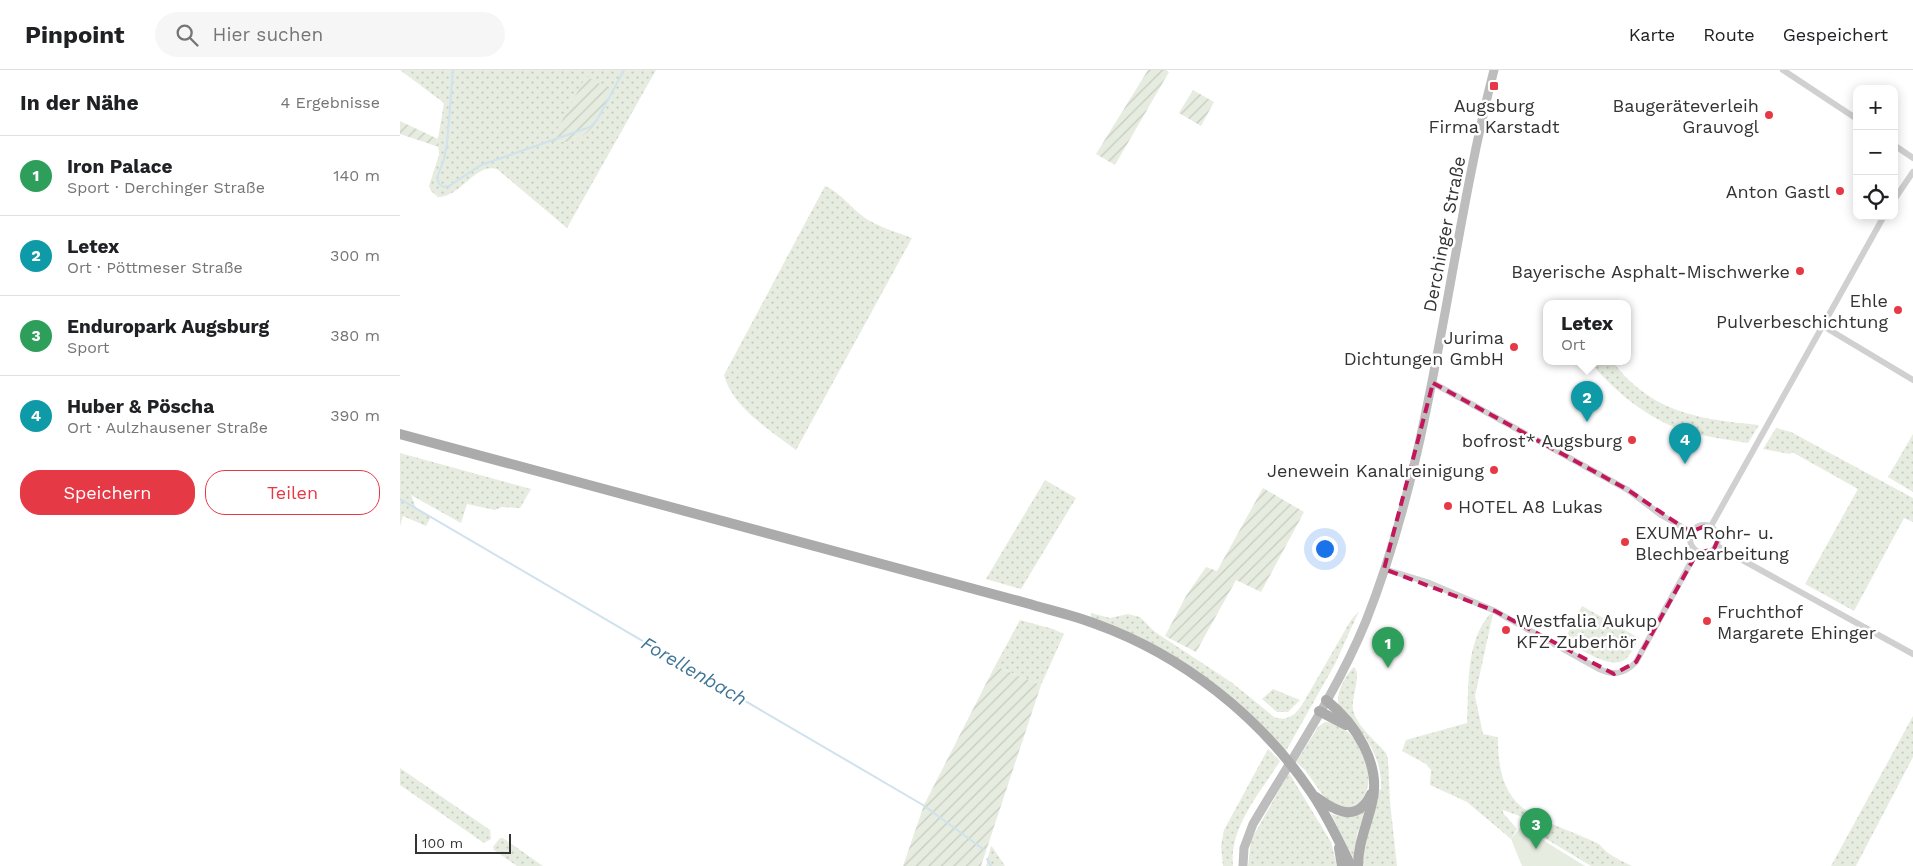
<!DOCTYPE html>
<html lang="de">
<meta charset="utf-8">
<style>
body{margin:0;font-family:"Work Sans",sans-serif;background:#f6f6f6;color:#202124}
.controls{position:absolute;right:15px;top:15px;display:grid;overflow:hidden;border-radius:10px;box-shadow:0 2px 12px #0003}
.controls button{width:45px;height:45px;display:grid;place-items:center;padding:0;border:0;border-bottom:1px solid #e0e0e0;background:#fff;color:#202124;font:25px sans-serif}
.scale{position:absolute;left:15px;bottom:12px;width:96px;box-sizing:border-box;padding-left:5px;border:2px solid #333;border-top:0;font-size:14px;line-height:18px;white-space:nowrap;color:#333;-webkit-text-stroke:4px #fff;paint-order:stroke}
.you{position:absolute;left:924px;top:478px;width:18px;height:18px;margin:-12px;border:4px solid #fff;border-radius:50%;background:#1a73e8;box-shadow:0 0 0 8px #1a73e833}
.badge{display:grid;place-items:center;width:32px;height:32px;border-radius:50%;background:#e63946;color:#fff;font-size:16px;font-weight:700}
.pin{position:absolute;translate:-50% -41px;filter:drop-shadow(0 1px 2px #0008)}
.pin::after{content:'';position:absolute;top:26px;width:18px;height:15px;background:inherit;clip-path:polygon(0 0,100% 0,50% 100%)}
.popup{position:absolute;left:1143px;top:230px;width:88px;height:65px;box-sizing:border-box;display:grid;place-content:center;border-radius:10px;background:#fff;filter:drop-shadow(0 1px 4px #0005);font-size:16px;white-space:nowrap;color:#757577}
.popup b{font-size:19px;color:#202124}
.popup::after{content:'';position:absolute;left:50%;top:100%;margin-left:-10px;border:10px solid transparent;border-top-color:#fff}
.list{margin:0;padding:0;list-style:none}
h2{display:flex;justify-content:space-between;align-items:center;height:65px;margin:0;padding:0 20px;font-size:21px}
h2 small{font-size:16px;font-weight:400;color:#757577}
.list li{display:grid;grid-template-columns:32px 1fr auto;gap:15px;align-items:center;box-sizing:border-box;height:80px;padding:0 20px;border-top:1px solid #e0e0e0}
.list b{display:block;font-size:19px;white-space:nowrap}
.list p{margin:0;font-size:16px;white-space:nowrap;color:#757577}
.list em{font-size:16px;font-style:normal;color:#757577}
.actions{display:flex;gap:10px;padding:15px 20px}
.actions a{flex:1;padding:11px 0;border:1px solid #e63946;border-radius:20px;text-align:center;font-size:18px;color:#e63946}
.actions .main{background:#e63946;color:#fff}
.icon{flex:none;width:28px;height:28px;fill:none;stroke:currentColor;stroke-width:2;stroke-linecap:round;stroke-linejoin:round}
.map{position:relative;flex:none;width:1513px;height:796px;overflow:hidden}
header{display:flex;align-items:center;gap:30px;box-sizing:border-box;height:70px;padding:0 25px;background:#fff;border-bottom:1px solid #e0e0e0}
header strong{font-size:24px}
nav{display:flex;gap:28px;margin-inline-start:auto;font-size:18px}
.search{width:350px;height:45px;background:#f6f6f6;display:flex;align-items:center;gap:12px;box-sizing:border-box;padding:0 18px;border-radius:28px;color:#757577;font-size:19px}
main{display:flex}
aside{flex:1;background:#fff}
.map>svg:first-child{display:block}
</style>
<header>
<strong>Pinpoint</strong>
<div class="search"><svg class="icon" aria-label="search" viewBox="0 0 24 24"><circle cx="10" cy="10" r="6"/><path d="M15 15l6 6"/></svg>Hier suchen</div>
<nav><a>Karte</a><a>Route</a><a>Gespeichert</a></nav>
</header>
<main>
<aside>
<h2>In der Nähe<small>4 Ergebnisse</small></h2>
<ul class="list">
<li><span class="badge" style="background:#2e9e5b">1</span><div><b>Iron Palace</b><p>Sport · Derchinger Straße</p></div><em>140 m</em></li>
<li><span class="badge" style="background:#0f9aa8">2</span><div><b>Letex</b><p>Ort · Pöttmeser Straße</p></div><em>300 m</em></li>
<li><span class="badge" style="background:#2e9e5b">3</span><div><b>Enduropark Augsburg</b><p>Sport</p></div><em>380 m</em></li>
<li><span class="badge" style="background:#0f9aa8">4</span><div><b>Huber &amp; Pöscha</b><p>Ort · Aulzhausener Straße</p></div><em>390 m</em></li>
</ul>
<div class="actions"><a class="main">Speichern</a><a>Teilen</a></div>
</aside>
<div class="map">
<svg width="1513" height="796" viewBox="0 0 1513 796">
<defs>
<pattern id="grass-dots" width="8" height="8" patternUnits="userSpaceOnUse" patternTransform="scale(1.25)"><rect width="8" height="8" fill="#e6ecdf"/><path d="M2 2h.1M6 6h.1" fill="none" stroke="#c6cbc0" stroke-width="1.8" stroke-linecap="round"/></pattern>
<pattern id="garden-furrows" width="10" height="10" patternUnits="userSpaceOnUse" patternTransform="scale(1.25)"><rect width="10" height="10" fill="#e6ecdf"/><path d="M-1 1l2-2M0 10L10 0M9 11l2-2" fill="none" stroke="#c6cbc0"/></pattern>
</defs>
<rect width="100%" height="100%" fill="#fff"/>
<g fill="url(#grass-dots)" fill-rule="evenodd">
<path d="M 0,0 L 256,0 L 167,158 L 97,99 C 74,93 62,127 38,127 L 31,121 L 29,116 L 39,85 L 38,69 L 44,33 ZM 196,52 C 188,67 173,70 157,72 Z"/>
<path d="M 425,116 C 440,122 451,138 465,148 C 479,157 496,162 512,168 L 396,380 C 370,360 333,338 324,305 Z"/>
<path d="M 1189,291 L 1212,291 C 1252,343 1298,349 1359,355 L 1348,373 C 1329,370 1310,367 1291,363 C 1250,351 1216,323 1189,291 Z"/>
<path d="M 1376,358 L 1391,362 L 1513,428 L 1513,452 L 1504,448 L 1454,541 L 1405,514 L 1458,419 L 1392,382 L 1390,384 L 1363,379 Z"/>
<path d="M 1513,364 L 1513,422 L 1488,407 Z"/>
<path d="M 0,383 L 131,419 L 120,438 L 102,437 L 95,440 L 67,434 L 61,453 L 11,425 L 16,438 L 31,447 L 26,456 L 3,446 L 0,456 Z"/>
<path d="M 645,410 L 676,428 L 621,519 L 586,509 Z"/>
<path d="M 1182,536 L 1239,568 C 1235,575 1231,584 1226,589 C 1211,601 1179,578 1164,570 Z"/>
<path d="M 959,541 L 935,594 L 886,681 C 832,621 768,574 691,547 L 691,543 L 710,548 L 728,544 L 740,547 L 755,562 L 831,612 L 874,647 C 887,652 895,645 902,635 L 951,550 Z"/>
<path d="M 1090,544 L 1093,544 L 1075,626 L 1083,664 L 1097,667 L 1098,669 C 1098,747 1138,745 1197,773 C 1201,775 1204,780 1208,783 C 1215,788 1224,792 1232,796 L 1191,796 L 1143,767 L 1120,746 L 1103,740 L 1103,743 L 1117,759 L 1111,769 L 1067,732 L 1030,715 L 1031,700 L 1026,694 L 1002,681 L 1006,670 L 1067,653 C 1069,618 1065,572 1090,544 Z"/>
<path d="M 620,550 L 653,559 L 664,564 L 641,615 L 595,596 Z"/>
<path d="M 954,597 C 962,605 951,628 953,639 C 956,656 976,671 986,683 L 988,689 L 990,732 L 997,796 L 962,796 L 961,789 L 979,719 L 981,720 C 983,684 961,660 939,635 C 935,624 946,604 954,597 Z"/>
<path d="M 873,619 L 900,630 L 888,642 L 877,642 L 862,629 Z"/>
<path d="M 1513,646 L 1513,687 L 1456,796 L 1431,796 Z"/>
<path d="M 925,652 C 963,653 989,726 947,739 L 927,731 L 905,700 L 896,692 L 918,657 Z"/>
<path d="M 868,679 L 880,691 C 861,722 829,757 833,796 L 823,796 L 821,776 L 824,760 Z"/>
<path d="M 0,698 L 90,760 L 91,769 L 84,773 L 0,715 Z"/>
<path d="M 889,703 L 931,772 L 937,796 L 848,796 L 851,770 Z"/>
<path d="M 968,736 L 957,764 L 954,790 L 931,744 C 947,749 954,745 968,736 Z"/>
<path d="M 100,768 L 103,768 L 143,796 L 117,796 L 94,780 L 93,777 Z"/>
<path d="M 591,776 L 593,778 L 605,796 L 586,796 Z"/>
</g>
<g fill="url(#garden-furrows)">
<path d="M 748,0 L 766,0 L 769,2 L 715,95 L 696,84 Z"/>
<path d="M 186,6 L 212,21 C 201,50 186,78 151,71 Z"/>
<path d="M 793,20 L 814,32 L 801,56 L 779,43 Z"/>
<path d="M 0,51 L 38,69 L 39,77 L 0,64 Z"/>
<path d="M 863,418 L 904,442 L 861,522 L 836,510 L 796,582 L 765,566 L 786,526 L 806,497 L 817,501 Z"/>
<path d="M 595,596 L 641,615 L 581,796 L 503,796 L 524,735 Z"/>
</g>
<path fill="#e6ecdf" d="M 1123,754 L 1146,772 L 1185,796 L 1122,796 L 1111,769 Z"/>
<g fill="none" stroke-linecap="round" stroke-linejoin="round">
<g stroke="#cfe2ee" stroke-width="2">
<path d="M 53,0 L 47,74 L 44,89 L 37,108 L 39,114 L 44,117 L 49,116 L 81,95 L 190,57 L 197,50 L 224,0"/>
<path d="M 0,429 L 523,735 L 583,779"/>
<path d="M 587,789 L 591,796"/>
</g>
<g stroke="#d0d0d0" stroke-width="6">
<path d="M 1383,0 L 1457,49"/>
<path d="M 1494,75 L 1513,88"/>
<path d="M 1494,130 L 1513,102"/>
<path d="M 1423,256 L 1513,310"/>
<path d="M 1033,313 L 1228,420 L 1261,445 L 1291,462"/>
<circle cx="1304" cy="469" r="14"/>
<path d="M 1311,456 L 1484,146"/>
<path d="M 1317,476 L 1513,584"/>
<path d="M 984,499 L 1027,512 L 1095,541 L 1197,598 C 1213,606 1223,605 1236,592 L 1297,481"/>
</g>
<path stroke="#bdbdbd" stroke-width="9" d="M 843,796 L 844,778 L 853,754 C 892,688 937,622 966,551 C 1036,374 1047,183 1094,0"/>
<g stroke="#ababab" stroke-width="10">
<path d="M 0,364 L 626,533 C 649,540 673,545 696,554 C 782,585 860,646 911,722 C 927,745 939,771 951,796"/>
<path d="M 926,630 C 955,653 982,694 972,733 C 967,755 958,773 958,796"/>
<path d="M 919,641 L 946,655"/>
<path d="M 916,727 C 935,741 957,754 971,724"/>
<path d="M 939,778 L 942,796"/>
</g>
</g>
<path fill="none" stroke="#c2185b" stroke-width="4" stroke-dasharray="10 6" stroke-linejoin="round" d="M 1033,313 L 1228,420 L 1290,462 L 1308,455 L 1319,467 L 1314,479 L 1297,483 L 1236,592 L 1214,604 L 1095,541 L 984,499 Z"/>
<g fill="#e63946" stroke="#fff" stroke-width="2">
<rect x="1089" y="11" width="10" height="10" rx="2.5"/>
<circle cx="1369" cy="45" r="5"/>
<circle cx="1440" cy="121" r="5"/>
<circle cx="1400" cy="201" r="5"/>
<circle cx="1498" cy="240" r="5"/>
<circle cx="1114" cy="277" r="5"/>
<circle cx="1232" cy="370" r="5"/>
<circle cx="1094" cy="400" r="5"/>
<circle cx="1048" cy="436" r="5"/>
<circle cx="1225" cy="472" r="5"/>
<circle cx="1307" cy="551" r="5"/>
<circle cx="1106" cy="560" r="5"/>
</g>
<g text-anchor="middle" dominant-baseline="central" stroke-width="5" stroke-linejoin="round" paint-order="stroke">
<g font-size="18" fill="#333" stroke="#fff" text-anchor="end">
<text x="1094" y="35" text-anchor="middle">Augsburg<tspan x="1094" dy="21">Firma Karstadt</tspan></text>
<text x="1359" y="35">Baugeräteverleih<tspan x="1359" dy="21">Grauvogl</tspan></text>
<text x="1430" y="121">Anton Gastl</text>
<text x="1390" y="201">Bayerische Asphalt-Mischwerke</text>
<text x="1488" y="230">Ehle<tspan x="1488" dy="21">Pulverbeschichtung</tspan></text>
<text x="1104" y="267">Jurima<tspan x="1104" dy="21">Dichtungen GmbH</tspan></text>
<text x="1222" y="370">bofrost* Augsburg</text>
<text x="1084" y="400">Jenewein Kanalreinigung</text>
<text x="1058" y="436" text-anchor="start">HOTEL A8 Lukas</text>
<text x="1235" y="462" text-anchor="start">EXUMA Rohr- u.<tspan x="1235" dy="21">Blechbearbeitung</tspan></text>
<text x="1317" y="541" text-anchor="start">Fruchthof<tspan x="1317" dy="21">Margarete Ehinger</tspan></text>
<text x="1116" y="550" text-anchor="start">Westfalia Aukup<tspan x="1116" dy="21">KFZ Zuberhör</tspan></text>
</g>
<g font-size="18" fill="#333" stroke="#fff">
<text transform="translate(1044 164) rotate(-79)">Derchinger Straße</text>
</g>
<g font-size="19" font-style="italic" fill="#3f7597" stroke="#fff">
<text transform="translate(294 601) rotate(30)">Forellenbach</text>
</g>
</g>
</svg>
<div class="controls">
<button>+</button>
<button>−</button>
<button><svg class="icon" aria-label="locate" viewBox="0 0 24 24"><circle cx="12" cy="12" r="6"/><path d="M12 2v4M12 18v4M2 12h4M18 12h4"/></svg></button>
</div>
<div class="scale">100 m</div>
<div class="you"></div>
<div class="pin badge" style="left:988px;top:598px;background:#2e9e5b">1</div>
<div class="pin badge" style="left:1187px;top:352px;background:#0f9aa8">2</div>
<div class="popup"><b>Letex</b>Ort</div>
<div class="pin badge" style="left:1136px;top:779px;background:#2e9e5b">3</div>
<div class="pin badge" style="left:1285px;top:394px;background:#0f9aa8">4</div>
</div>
</main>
